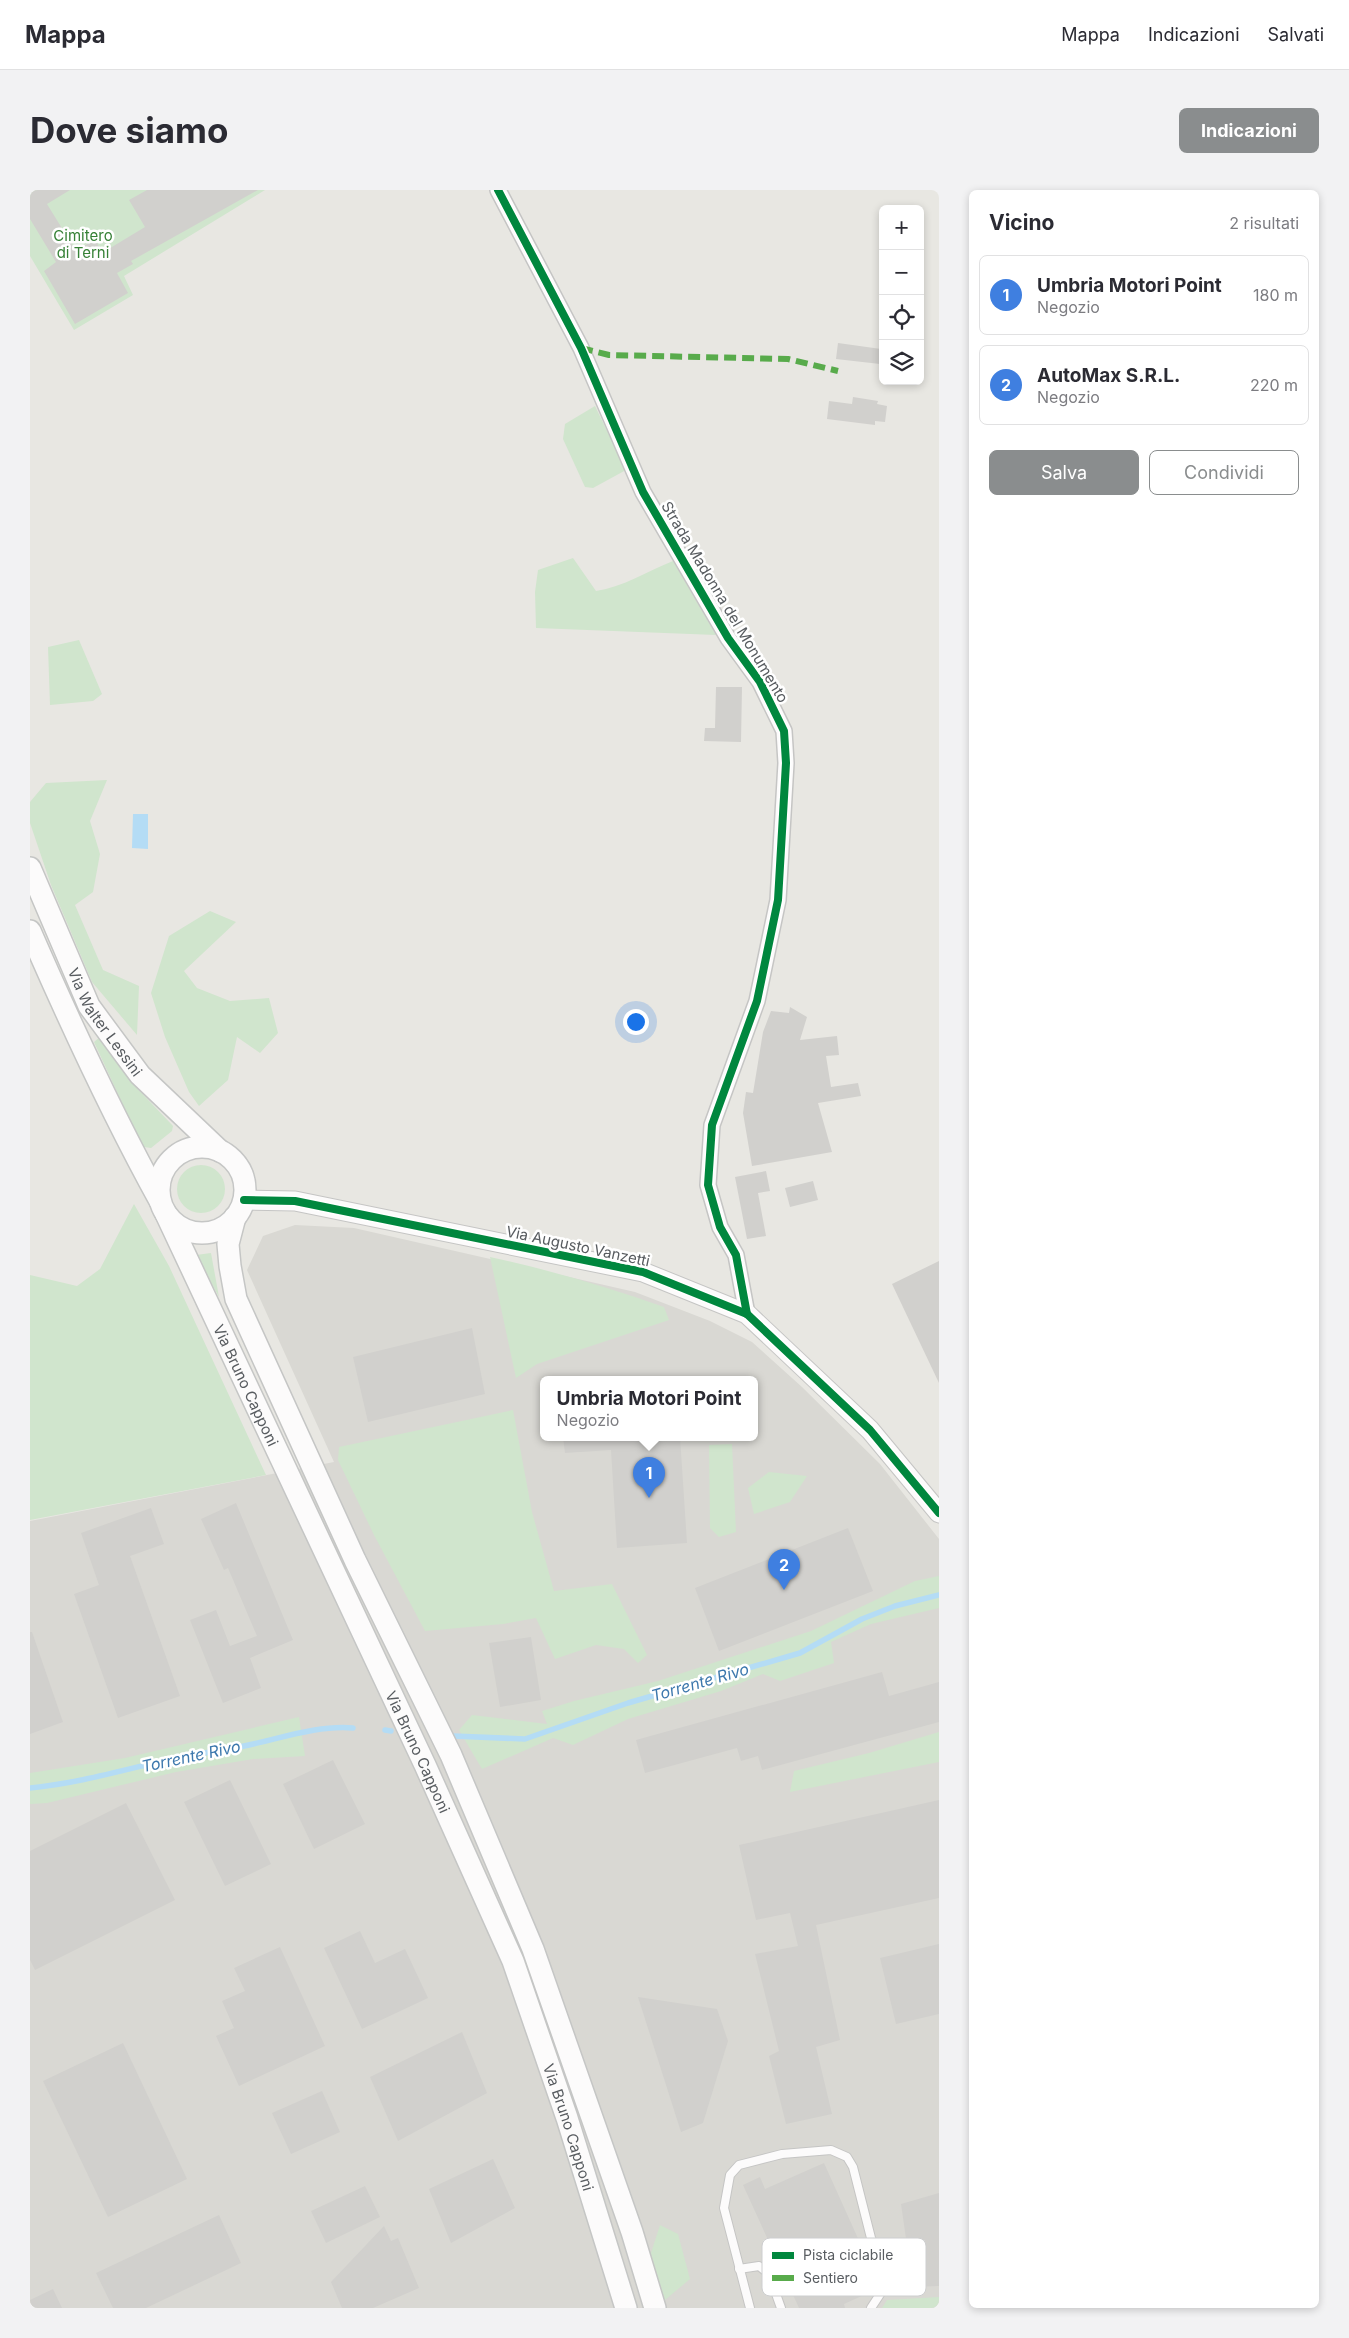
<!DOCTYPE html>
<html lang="it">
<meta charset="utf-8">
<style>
body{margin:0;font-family:Inter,sans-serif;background:#f2f2f3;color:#2b2b33}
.controls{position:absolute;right:15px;top:15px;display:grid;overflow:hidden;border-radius:8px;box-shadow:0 2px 8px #0003}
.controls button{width:45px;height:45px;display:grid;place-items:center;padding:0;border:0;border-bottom:1px solid #e1e1e2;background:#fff;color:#2b2b33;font:25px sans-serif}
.you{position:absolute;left:605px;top:831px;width:18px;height:18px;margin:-12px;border:4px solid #fff;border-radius:50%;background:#1a73e8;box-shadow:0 0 0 8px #1a73e833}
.badge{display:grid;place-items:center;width:32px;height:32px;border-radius:50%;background:#8a8d8e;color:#fff;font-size:16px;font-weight:700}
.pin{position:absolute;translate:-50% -41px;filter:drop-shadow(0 1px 2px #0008)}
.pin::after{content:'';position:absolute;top:26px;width:18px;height:15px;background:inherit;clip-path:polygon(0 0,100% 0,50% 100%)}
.popup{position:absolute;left:510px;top:1186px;width:218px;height:65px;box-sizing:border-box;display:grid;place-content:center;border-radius:8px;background:#fff;filter:drop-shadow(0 1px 4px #0005);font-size:16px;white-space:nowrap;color:#7c7c81}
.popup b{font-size:19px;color:#2b2b33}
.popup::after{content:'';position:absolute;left:50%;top:100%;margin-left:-10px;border:10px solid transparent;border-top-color:#fff}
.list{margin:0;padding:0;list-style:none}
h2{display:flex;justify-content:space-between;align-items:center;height:65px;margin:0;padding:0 20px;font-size:21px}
h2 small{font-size:16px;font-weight:400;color:#7c7c81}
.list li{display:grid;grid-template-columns:32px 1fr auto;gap:15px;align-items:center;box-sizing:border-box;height:80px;margin:0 10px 10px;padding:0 10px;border:1px solid #e1e1e2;border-radius:8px}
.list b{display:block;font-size:19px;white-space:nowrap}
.list p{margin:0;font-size:16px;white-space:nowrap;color:#7c7c81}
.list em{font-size:16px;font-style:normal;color:#7c7c81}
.actions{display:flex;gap:10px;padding:15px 20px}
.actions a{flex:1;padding:11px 0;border:1px solid #8a8d8e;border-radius:8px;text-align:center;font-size:18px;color:#8a8d8e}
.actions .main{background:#8a8d8e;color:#fff}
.icon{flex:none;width:28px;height:28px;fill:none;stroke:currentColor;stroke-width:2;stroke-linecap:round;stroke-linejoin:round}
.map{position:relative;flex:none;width:909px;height:2118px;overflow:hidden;border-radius:8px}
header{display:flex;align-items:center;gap:30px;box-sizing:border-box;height:70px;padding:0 25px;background:#fff;border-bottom:1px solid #e1e1e2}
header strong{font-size:24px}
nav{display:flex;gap:28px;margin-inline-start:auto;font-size:18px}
.intro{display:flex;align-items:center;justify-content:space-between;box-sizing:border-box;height:120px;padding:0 30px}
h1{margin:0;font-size:35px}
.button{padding:12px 22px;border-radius:8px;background:#8a8d8e;color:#fff;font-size:18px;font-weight:700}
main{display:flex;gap:30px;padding:0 30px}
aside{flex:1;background:#fff;border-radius:8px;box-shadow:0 2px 8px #0003}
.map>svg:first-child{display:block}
</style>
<header>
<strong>Mappa</strong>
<nav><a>Mappa</a><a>Indicazioni</a><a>Salvati</a></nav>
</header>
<div class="intro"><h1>Dove siamo</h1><a class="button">Indicazioni</a></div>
<main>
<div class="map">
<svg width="909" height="2118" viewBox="0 0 909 2118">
<rect width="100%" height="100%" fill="#e8e7e2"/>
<path fill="#d9d8d3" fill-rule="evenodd" d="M 265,1035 L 324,1038 L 605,1102 L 680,1131 L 722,1152 L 772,1197 L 850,1274 L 909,1349 L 909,2118 L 0,2118 L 0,1331 L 304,1272 L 217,1080 L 233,1046 ZM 514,1189 L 724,1189 L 724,1247 L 514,1247 Z"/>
<g fill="#d0e5cd">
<path d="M 0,0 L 235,0 L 94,86 L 103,105 L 44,140 L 0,66 Z"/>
<path d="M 565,216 L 596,280 L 563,298 L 555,297 L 533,249 L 535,234 Z"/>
<path d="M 543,368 L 566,401 C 593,397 618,381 643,371 L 686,445 L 506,438 L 505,402 L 508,380 Z"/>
<path d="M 49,450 L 72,504 L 63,511 L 20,515 L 18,457 Z"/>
<path d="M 77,590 L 60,631 L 70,664 L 63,702 L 45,715 L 73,780 L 109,796 L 107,845 L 62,792 L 21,695 L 0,633 L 0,612 L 16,593 Z"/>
<path d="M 180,721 L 206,732 L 154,781 L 167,798 L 200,811 L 239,808 L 248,843 L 230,863 L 207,847 L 198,890 L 169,916 L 159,902 L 135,847 L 121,803 L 139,746 Z"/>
<path d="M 70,847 L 103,894 L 143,936 L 142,941 L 121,958 L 114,957 L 110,952 L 64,852 Z"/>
<circle cx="171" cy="999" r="24"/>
<path d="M 104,1014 L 139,1076 L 236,1285 L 0,1330 L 0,1085 L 47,1096 L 70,1079 Z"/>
<path d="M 181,1063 L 189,1107 L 166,1065 Z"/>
<path d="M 460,1067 C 520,1080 577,1097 634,1117 L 639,1130 L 507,1174 L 486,1188 Z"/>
<path d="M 483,1220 L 502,1322 L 524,1401 L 582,1394 L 617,1465 L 608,1473 L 594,1459 L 566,1455 L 525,1469 L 506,1428 L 473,1434 L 395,1441 L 344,1345 L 308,1270 L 309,1257 Z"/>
<path d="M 702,1254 L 706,1342 L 689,1347 L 680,1338 L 679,1255 Z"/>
<path d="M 739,1282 L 777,1286 L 760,1312 L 724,1324 L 718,1298 Z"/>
<path d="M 909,1386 L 909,1418 L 841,1434 L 801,1452 L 804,1473 L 750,1491 L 733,1484 L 691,1501 L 598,1529 L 543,1555 L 523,1548 L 452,1579 L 429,1540 L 442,1525 L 517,1534 L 512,1521 L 544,1511 L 628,1491 L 781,1441 L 885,1391 Z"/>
<path d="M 269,1527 L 275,1566 L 223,1569 L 146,1582 L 17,1613 L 0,1614 L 0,1583 L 95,1568 Z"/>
<path d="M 909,1542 L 909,1572 L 760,1602 L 764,1581 L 839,1563 Z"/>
<path d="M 630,2035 L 648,2044 L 660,2089 L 629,2115 L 620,2066 Z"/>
<path d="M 909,2107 L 909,2118 L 852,2118 L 857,2110 Z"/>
</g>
<path fill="#b4dcf5" d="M 103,624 L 118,624 L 118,659 L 102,658 Z"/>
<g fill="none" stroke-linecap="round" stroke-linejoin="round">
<g stroke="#b4dcf5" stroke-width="5.5">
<path d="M 355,1540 L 361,1541"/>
<path d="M 423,1546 L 495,1549 L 598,1513 L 770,1463 L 832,1429 L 865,1416 L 909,1405"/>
<path d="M 0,1598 C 51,1593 100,1578 150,1567 C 171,1563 193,1561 214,1556 C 249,1549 287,1535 323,1538"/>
</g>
</g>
<g fill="#d1d0cd">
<path d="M 0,0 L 40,0 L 17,14 L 46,61 L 65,49 L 72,63 L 115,37 L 99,10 L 117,0 L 228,0 L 101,71 L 103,74 L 87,83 L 98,103 L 45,134 L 14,81 L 26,72 L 0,29 Z"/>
<path d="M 808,153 L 851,159 L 850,174 L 806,169 Z"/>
<path d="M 823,207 L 848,211 L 847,214 L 857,216 L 855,232 L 845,231 L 845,235 L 797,229 L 799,211 L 822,214 Z"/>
<path d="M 686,497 L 712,497 L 711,552 L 674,551 L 675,538 L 685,538 Z"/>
<path d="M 760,817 L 777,827 L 770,850 L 807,846 L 809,865 L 796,866 L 801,897 L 828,893 L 831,906 L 788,913 L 802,962 L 722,976 L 713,923 L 716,902 L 723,903 L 733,842 L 741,821 L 759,823 Z"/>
<path d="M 736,981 L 740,1001 L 728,1003 L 736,1046 L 717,1049 L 705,987 Z"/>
<path d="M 783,991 L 788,1010 L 760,1017 L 755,998 Z"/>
<path d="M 909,1071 L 909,1193 L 862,1094 Z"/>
<path d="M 442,1138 L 455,1204 L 338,1232 L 323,1167 Z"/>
<path d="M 533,1247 L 650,1247 L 657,1353 L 587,1358 L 581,1260 L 535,1263 Z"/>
<path d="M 206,1313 L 263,1450 L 220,1468 L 231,1498 L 193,1513 L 160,1430 L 186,1420 L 200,1456 L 227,1446 L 198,1378 L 194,1380 L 171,1329 Z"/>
<path d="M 121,1318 L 134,1354 L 100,1366 L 150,1506 L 88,1528 L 44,1404 L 69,1395 L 51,1343 Z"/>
<path d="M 818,1338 L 843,1401 L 689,1461 L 665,1398 Z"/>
<path d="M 0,1442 L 2,1442 L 33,1532 L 0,1544 Z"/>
<path d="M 501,1447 L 511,1510 L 470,1517 L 459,1453 Z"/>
<path d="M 852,1482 L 859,1506 L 909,1492 L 909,1532 L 732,1580 L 728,1566 L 711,1571 L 707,1558 L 615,1583 L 606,1550 Z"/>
<path d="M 303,1570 L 335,1634 L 284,1659 L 253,1594 Z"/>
<path d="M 200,1590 L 241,1674 L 195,1696 L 154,1612 Z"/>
<path d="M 909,1610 L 909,1708 L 786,1735 L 810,1850 L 786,1857 L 802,1924 L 756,1934 L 739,1866 L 749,1861 L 725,1764 L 768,1756 L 760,1723 L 726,1730 L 709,1655 Z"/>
<path d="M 96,1613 L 145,1710 L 5,1780 L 0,1770 L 0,1661 Z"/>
<path d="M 330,1741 L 345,1773 L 375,1759 L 398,1808 L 332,1839 L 294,1758 Z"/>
<path d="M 909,1754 L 909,1824 L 866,1834 L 850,1768 Z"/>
<path d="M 250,1757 L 295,1856 L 209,1896 L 186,1846 L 204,1838 L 192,1811 L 215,1801 L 204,1778 Z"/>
<path d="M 608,1807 L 687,1819 L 698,1851 L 673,1933 L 651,1942 Z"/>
<path d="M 432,1842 L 457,1903 L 368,1951 L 340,1887 Z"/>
<path d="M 93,1853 L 157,1989 L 78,2027 L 13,1891 Z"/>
<path d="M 292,1901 L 310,1942 L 261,1964 L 242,1923 Z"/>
<path d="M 463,1969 L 485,2018 L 421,2053 L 399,1999 Z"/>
<path d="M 794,1973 L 849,2095 L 847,2099 L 814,2114 L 815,2118 L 769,2118 L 713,1995 L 730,1987 L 735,1999 Z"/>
<path d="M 335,1996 L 350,2027 L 296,2053 L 281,2021 Z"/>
<path d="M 909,2003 L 909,2096 L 883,2097 L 871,2014 Z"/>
<path d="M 189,2025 L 211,2073 L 116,2118 L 83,2118 L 66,2083 Z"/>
<path d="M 354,2036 L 361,2051 L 368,2048 L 389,2098 L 343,2118 L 312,2118 L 301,2092 Z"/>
<path d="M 23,2099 L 32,2118 L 0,2118 L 0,2110 Z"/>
</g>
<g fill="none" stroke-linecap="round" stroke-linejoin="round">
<defs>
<g id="service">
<path d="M 709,2079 L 729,2076 L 739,2084 L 751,2118"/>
<path d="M 720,2118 L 694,2018 L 700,1985 L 709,1975 L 752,1964 L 801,1960 L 817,1967 L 823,1977 L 841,2048 L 854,2076 L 858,2092 L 841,2118"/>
</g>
<path id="minor" d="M 468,0 L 551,158 L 613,302 L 698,448 L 730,492 L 754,541 L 756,573 L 748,710 L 727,811 L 682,935 L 678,995 L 690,1037 L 706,1065 L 717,1124"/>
<path id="tertiary" d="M 214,1010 L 265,1011 L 613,1082 L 717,1124 L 840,1240 L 909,1323"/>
<g id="secondary">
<path id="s1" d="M 0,678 L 59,816 L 110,885 L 190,961"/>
<path d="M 0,741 C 40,833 82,924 130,1011"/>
<circle cx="172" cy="1000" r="43"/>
<path id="s2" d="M 136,1024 L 395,1575 L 483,1771 L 537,1928 L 596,2118"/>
<path d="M 205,1027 L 198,1054 L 200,1076 L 206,1109 L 325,1370 L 421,1565 L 503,1759 L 602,2042 L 625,2118"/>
</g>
</defs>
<use href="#service" stroke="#c5c5c4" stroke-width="10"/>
<use href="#minor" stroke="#c5c5c4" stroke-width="18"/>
<use href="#tertiary" stroke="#c5c5c4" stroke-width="21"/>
<use href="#secondary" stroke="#c5c6c5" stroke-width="24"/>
<use href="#service" stroke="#fcfbfb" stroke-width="8"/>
<use href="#minor" stroke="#fcfbfb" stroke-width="15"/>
<use href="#tertiary" stroke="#fcfbfb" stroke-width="19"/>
<use href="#secondary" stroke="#fcfbfb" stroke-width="21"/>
<path stroke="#58ab4b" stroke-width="6" stroke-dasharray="12 6" stroke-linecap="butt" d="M 551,158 L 579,165 L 758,169 L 808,181"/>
<defs>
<g id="cycleway">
<path d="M 468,0 L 551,158 L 613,302 L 698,448 L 730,492 L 754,541 L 756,573 L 748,710 L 727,811 L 682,935 L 678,995 L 690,1037 L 706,1065 L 717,1124"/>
<path d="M 214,1010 L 265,1011 L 613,1082 L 717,1124 L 840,1240 L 909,1323"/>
</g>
</defs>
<use href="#cycleway" stroke="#fff" stroke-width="11"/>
<use href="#cycleway" stroke="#00873e" stroke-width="8"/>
</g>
<g text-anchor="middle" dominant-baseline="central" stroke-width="5" stroke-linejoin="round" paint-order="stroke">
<g font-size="15" fill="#368136" stroke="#fff">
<text x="53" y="45">Cimitero<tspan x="53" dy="17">di Terni</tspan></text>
</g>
<g font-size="15" fill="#585c60" stroke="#fff">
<text transform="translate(695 412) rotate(59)">Strada Madonna del Monumento</text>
<text stroke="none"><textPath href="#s1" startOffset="172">Via Walter Lessini</textPath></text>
<text transform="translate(548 1056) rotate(12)">Via Augusto Vanzetti</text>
<text stroke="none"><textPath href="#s2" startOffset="189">Via Bruno Capponi</textPath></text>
<text stroke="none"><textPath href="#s2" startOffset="594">Via Bruno Capponi</textPath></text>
<text stroke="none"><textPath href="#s2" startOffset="999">Via Bruno Capponi</textPath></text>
</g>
<g font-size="16" font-style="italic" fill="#3d78ad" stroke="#fff">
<text transform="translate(670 1492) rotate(-16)">Torrente Rivo</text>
<text transform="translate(161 1566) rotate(-12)">Torrente Rivo</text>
</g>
</g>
<rect x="732" y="2048" width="164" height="58" rx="8" fill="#fff" stroke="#cdcecf" stroke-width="1"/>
<rect x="742" y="2062" width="22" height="7" fill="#00873e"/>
<rect x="742" y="2085" width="22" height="6" fill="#58ab4b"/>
<g font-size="14" fill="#585c60">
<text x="773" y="2070">Pista ciclabile</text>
<text x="773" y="2093">Sentiero</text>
</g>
</svg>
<div class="controls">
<button>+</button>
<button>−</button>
<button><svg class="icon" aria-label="locate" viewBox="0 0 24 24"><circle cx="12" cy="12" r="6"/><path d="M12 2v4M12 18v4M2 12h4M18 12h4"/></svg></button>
<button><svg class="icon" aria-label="layers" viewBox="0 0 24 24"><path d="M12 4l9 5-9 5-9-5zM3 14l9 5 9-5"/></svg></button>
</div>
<div class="you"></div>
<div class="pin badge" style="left:619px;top:1308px;background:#3f7fe0">1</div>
<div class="popup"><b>Umbria Motori Point</b>Negozio</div>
<div class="pin badge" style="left:754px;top:1400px;background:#3f7fe0">2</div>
</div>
<aside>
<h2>Vicino<small>2 risultati</small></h2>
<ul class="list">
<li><span class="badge" style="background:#3f7fe0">1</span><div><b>Umbria Motori Point</b><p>Negozio</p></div><em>180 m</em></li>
<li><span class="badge" style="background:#3f7fe0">2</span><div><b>AutoMax S.R.L.</b><p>Negozio</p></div><em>220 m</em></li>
</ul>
<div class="actions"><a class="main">Salva</a><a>Condividi</a></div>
</aside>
</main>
